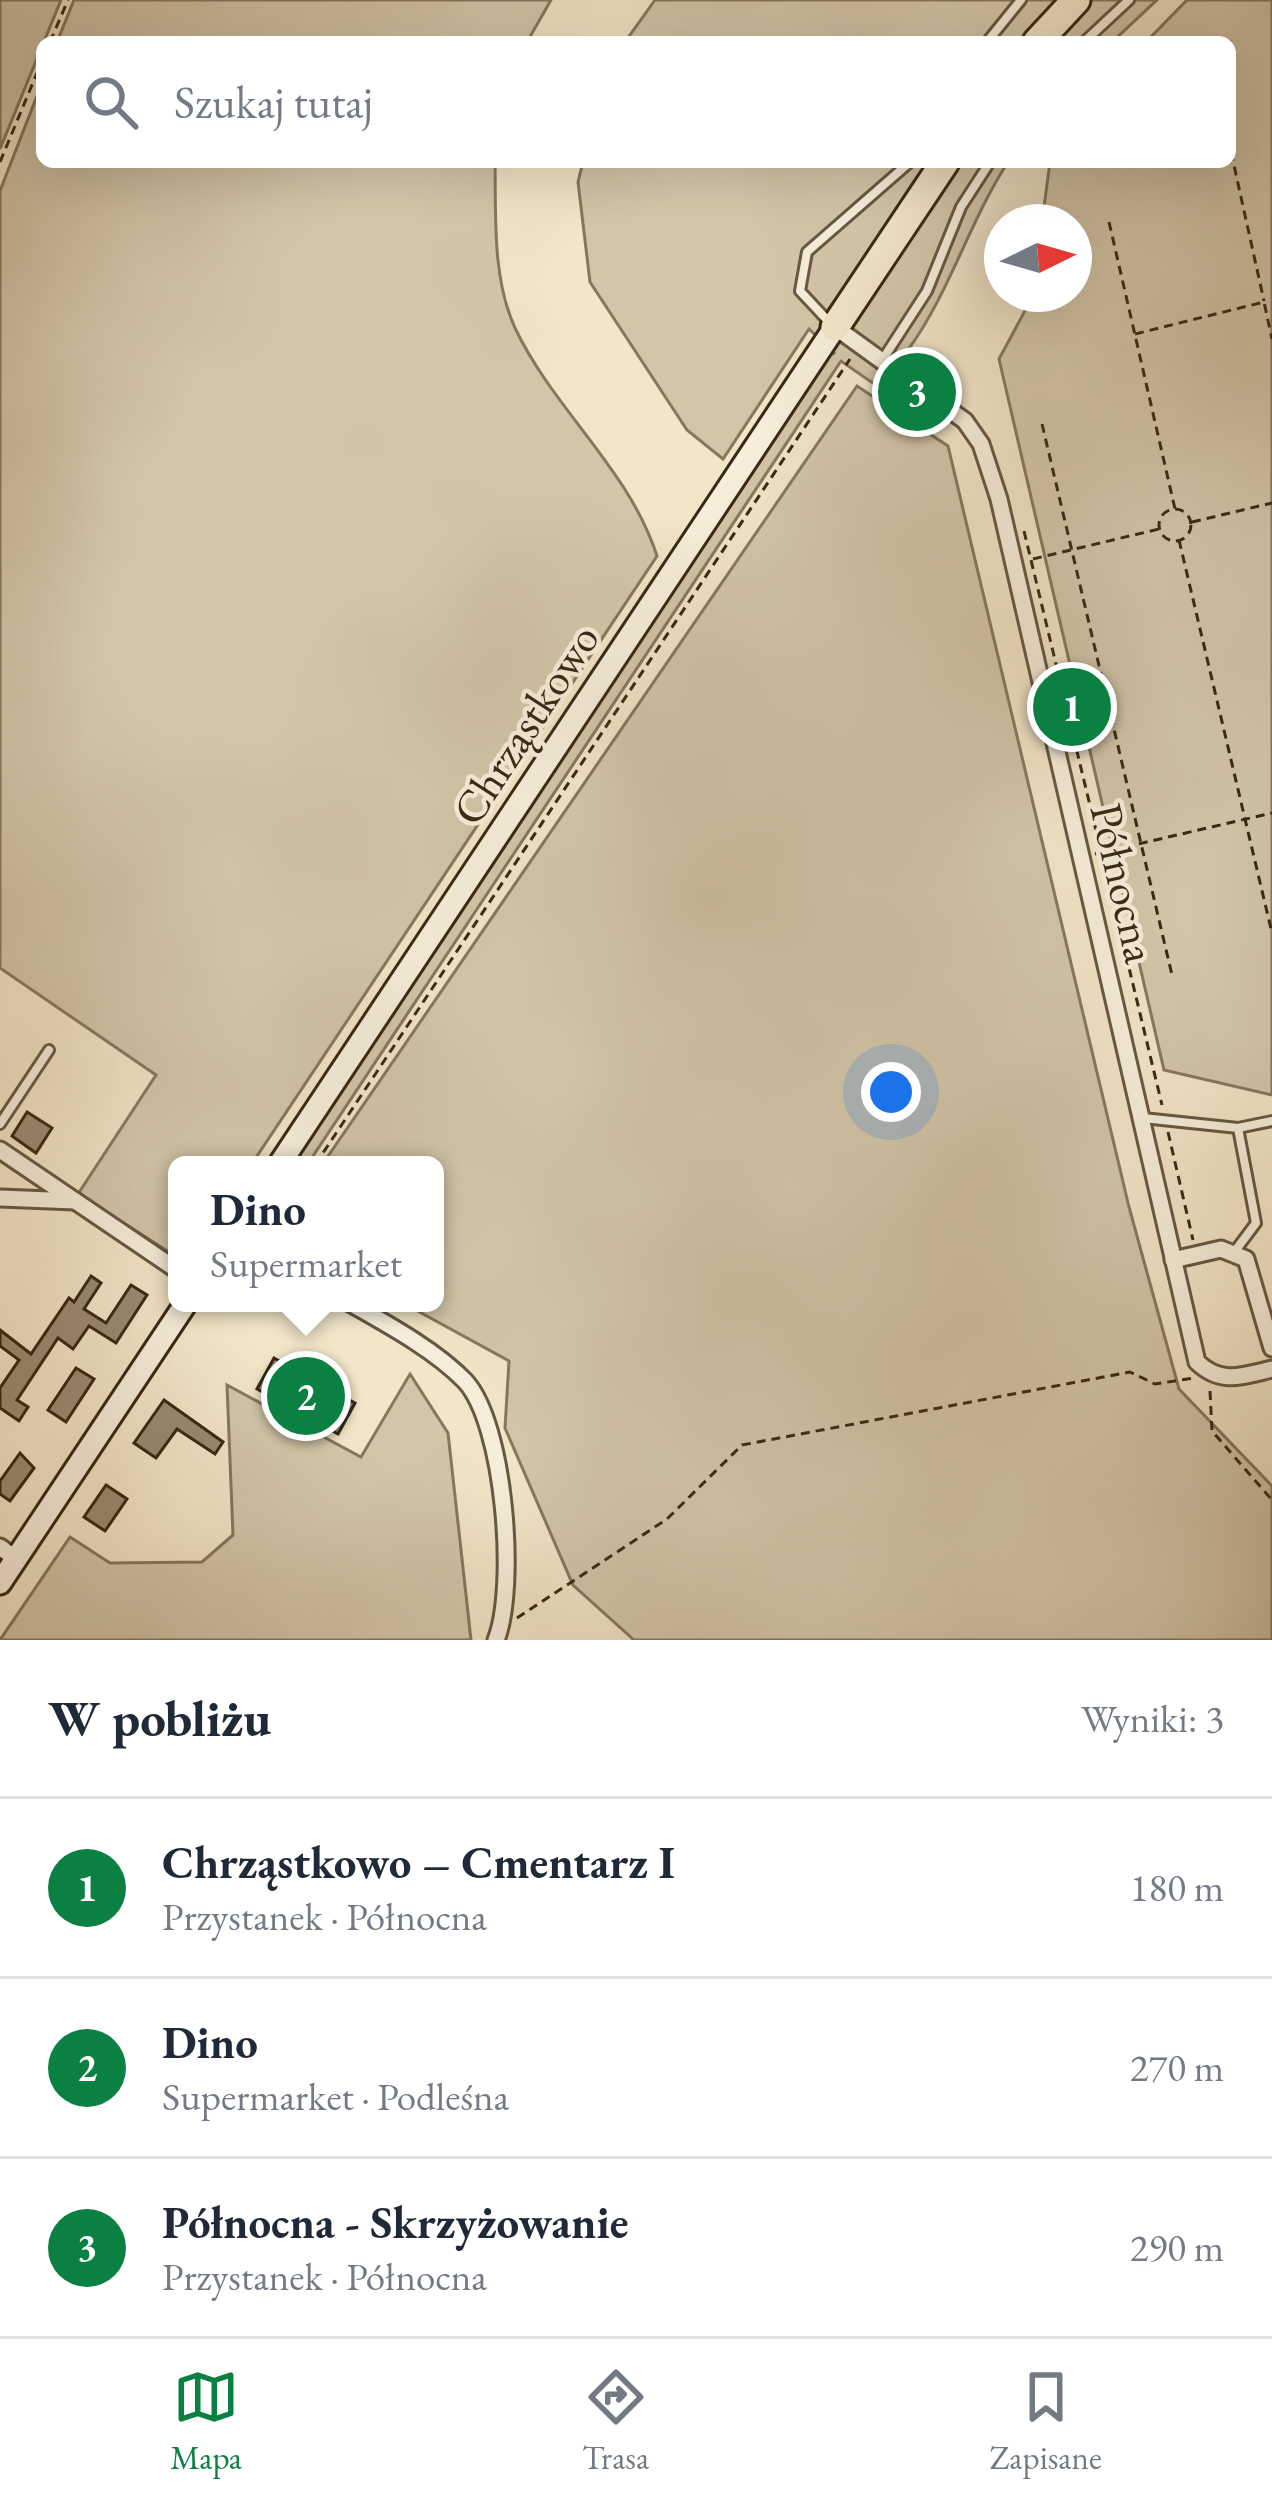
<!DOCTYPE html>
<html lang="pl">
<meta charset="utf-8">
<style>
body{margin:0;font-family:"EB Garamond",serif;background:#f2f2f3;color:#1f2937}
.compass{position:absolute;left:984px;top:204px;width:108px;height:108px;border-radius:50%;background:#fff;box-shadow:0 12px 48px #0002;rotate:85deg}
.you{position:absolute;left:891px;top:1092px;width:42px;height:42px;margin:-30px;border:9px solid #fff;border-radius:50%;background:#1a73e8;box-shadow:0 0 0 18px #1a73e833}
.badge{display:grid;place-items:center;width:78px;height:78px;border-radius:50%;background:#0b8043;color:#fff;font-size:39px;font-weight:700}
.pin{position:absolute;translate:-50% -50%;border:6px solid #fff;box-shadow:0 3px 12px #0006}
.popup{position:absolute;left:168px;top:1156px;width:276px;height:156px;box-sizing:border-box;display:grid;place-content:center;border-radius:18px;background:#fff;filter:drop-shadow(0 3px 9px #0005);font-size:39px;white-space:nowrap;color:#747a83}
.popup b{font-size:45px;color:#1f2937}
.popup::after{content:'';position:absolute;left:50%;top:100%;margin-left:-24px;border:24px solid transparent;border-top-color:#fff}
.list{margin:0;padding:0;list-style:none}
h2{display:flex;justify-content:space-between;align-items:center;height:156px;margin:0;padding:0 48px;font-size:51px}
h2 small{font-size:39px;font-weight:400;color:#747a83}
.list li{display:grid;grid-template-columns:78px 1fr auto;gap:36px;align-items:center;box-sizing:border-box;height:180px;padding:0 48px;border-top:3px solid #e0e1e3}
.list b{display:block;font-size:45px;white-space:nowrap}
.list p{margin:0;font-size:39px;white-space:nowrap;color:#747a83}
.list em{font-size:39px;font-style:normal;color:#747a83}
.icon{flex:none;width:66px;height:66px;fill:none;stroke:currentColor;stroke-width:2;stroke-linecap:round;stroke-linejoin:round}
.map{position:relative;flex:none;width:1272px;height:1640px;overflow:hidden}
.search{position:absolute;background:#fff;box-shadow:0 12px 48px #0002;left:36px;right:36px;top:36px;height:132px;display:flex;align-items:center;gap:30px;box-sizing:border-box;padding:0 42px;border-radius:18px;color:#747a83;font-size:45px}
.sheet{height:696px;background:#fff}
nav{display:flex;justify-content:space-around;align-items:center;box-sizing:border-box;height:168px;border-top:3px solid #e0e1e3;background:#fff;font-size:33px;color:#747a83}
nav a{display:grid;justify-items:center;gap:6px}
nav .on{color:#0b8043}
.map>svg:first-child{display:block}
</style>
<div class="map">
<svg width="1272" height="1640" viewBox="0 0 1272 1640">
<rect width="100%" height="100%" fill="#f2e6c9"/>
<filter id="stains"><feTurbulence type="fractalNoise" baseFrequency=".00167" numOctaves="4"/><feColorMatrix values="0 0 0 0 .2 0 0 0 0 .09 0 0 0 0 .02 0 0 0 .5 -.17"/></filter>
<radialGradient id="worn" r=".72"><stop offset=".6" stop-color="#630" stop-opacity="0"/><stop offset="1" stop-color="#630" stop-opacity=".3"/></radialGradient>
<g fill="#d2c6aa" stroke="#85785f" stroke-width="3">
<path d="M 0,0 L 61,0 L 0,149 Z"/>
<path d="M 74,0 L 551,0 L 527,42 L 57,42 Z"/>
<path d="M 655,0 L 1157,0 L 1112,42 L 625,42 Z"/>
<path d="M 1187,0 L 1272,0 L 1272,1095 L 1164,1070 L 999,359 L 1034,294 L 1074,294 L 1074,222 L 1042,222 L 1050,162 L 1230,162 L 1230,42 L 1146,42 Z"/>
<path d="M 42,83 L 42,162 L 495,162 C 496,215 492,278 515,328 C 554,410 629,469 657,556 L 251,1165 L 177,1165 L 177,1257 L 78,1194 L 156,1075 L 0,968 L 0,191 Z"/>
<path d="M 583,162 L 1008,162 C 969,222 950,292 908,350 L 914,367 L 893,397 L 841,361 L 307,1165 L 289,1165 L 824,359 L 834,353 L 809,329 L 723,459 L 687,430 L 590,282 L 578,182 Z"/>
<path d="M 857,386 L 948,446 L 1129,1207 L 1179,1389 L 1272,1486 L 1272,1640 L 634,1640 L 573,1585 L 505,1428 L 509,1361 L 403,1303 L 435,1303 L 435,1165 L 322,1165 Z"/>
<path d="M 410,1374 L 448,1433 L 471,1640 L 0,1640 L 70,1537 L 110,1563 L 202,1562 L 233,1535 L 227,1385 L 361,1457 Z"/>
</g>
<g fill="#998b72" stroke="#382914" stroke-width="3">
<path d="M 27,1112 L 52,1128 L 36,1153 L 12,1136 Z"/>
<path d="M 91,1276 L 101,1283 L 84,1309 L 106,1323 L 131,1285 L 147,1295 L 116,1343 L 89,1326 L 73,1349 L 58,1338 L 17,1400 L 28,1407 L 19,1421 L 0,1408 L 0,1388 L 19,1360 L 0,1346 L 0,1330 L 31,1354 L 69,1298 L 74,1302 Z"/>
<path d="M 274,1358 L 355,1403 L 338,1434 L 257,1389 Z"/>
<path d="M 76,1368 L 94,1379 L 66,1422 L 48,1410 Z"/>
<path d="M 164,1400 L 223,1442 L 215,1454 L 177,1429 L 156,1458 L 134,1443 Z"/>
<path d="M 20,1453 L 34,1468 L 10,1501 L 0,1494 L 0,1481 Z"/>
<path d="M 106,1485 L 127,1499 L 105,1531 L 84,1517 Z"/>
</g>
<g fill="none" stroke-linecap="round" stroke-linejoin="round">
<defs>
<g id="lane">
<path d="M 987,42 L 1021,0"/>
<path d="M 1084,42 L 1129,0"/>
<path d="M 829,322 L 800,291 L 807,252 L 910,162"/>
<path d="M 883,359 L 927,291 L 961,207 L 990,162"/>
<path d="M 1143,1118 L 1238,1128 L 1256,1223 L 1235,1251"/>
<path d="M 0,1124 L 49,1050"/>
<path d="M 1238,1128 L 1272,1121"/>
</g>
<g id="street">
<path d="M 835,327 L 965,421 L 981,444 L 999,499 L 1197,1362 C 1221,1385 1242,1376 1272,1369"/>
<path d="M 0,1150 L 177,1270"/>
<path d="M 0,1198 L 75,1201"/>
<path d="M 1173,1260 L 1221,1249 L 1246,1259 L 1272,1348"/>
<path d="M 350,1303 C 387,1324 435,1350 465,1381 C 505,1424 517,1588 496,1640"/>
<path d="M 0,1547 L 16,1559"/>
</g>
<g id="secondary">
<path d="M 279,1165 L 835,327"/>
<path d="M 0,1583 L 186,1303"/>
</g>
<g id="highway">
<path d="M 1037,42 L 1076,0"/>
<path d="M 835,327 L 945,162"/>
</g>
</defs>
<use href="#lane" stroke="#665841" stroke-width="14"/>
<use href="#street" stroke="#665841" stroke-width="21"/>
<use href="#secondary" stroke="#382914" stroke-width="27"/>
<use href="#highway" stroke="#382914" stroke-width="33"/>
<g stroke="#382914" stroke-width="3" stroke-dasharray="9 6" stroke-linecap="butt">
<path d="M 50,42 L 68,0"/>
<path d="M 1231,152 L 1264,301"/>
<path d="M 0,162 L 42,61"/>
<path d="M 1109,222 L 1175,509"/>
<path d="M 1135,334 L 1264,302 L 1272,339"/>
<path d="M 1042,424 L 1172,975"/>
<circle cx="1175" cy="525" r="16"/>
<path d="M 1192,522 L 1272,503"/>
<path d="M 1024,531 L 1162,1105"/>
<path d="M 1179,540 L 1272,933"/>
<path d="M 1033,559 L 1159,529"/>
<path d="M 1095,854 L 1272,813"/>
<path d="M 1168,1132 L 1193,1240"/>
<path d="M 315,1165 L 850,359"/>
<path d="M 1210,1391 L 1212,1431 L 1272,1500"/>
<path d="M 517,1618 L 667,1519 L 742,1445 L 1130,1372 L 1155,1384 L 1194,1378"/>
</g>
<use href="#lane" stroke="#f7efdc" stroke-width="8"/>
<use href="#street" stroke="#f7efdc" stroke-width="15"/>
<use href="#secondary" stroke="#f7efdc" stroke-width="21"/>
<use href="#highway" stroke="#f2e6c9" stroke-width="27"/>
</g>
<g text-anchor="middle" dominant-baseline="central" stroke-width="9" stroke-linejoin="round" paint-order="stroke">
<g font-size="45" fill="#382914" stroke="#f7efdc">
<text transform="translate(525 724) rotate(-57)">Chrząstkowo</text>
<text transform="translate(1124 883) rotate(77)">Północna</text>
</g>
</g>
<rect width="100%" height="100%" filter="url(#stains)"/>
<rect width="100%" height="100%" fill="url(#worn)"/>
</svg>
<svg class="compass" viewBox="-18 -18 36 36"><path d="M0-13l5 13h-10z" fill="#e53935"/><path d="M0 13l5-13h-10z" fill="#747a83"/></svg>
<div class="you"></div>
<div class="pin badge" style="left:1072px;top:707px">1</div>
<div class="pin badge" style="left:306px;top:1396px">2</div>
<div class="popup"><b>Dino</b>Supermarket</div>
<div class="pin badge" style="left:917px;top:392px">3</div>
<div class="search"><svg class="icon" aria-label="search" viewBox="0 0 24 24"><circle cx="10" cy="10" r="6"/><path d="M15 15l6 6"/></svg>Szukaj tutaj</div>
</div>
<section class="sheet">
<h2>W pobliżu<small>Wyniki: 3</small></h2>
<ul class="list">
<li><span class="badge">1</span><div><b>Chrząstkowo – Cmentarz I</b><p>Przystanek · Północna</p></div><em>180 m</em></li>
<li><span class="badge">2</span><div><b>Dino</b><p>Supermarket · Podleśna</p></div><em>270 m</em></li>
<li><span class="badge">3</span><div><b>Północna - Skrzyżowanie</b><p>Przystanek · Północna</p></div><em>290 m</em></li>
</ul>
</section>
<nav>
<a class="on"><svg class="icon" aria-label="map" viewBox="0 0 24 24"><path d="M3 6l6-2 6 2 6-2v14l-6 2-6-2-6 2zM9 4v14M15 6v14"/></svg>Mapa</a>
<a><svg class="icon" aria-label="directions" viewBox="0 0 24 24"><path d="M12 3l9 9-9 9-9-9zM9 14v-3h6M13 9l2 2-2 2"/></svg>Trasa</a>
<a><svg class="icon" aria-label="saved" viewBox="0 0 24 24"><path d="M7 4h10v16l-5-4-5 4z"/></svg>Zapisane</a>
</nav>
